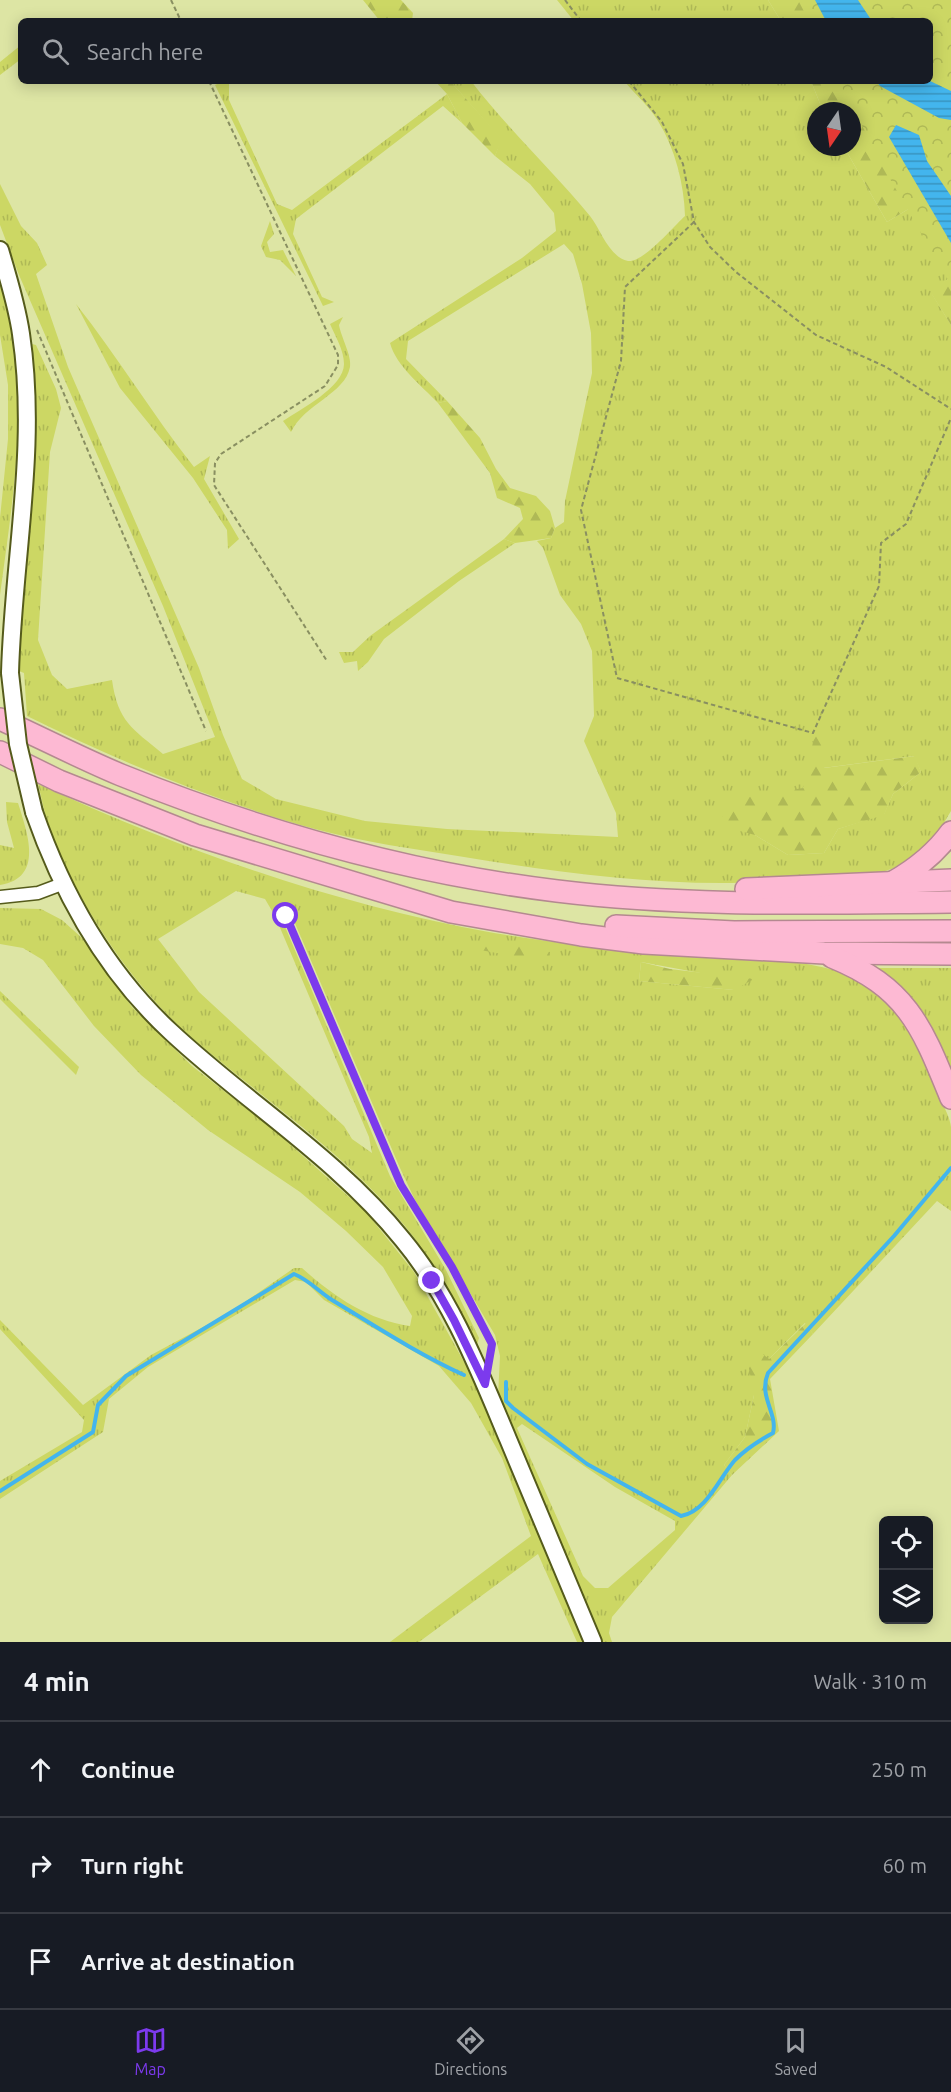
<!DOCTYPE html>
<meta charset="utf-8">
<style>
body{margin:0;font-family:Ubuntu,sans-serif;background:#242831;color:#f1f3f6}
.controls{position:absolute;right:18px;bottom:18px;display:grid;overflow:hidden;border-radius:9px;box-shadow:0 3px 15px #0003}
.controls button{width:54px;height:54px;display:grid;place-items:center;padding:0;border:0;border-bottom:2px solid #363941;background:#171b24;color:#f1f3f6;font:30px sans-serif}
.compass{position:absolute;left:807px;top:102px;width:54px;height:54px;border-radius:50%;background:#171b24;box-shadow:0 3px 15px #0003;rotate:193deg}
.stop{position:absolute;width:18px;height:18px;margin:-14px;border:4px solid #7c3aed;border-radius:50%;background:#fff}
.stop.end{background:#7c3aed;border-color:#fff;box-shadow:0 2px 6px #0008}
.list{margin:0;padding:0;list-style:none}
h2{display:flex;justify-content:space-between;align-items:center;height:78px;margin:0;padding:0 24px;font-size:26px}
h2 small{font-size:20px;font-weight:400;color:#9ea1a6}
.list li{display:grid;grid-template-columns:39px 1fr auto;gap:18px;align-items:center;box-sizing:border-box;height:96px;padding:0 24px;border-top:2px solid #363941}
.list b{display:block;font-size:22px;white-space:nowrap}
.list em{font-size:20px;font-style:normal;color:#9ea1a6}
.icon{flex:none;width:33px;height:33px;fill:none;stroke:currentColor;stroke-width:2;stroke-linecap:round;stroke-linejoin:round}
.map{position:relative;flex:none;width:951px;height:1642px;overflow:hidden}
.search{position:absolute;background:#171b24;box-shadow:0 3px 15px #0003;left:18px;right:18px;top:18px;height:66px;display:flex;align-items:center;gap:15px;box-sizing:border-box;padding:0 21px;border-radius:9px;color:#9ea1a6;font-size:22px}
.sheet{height:366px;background:#171b24}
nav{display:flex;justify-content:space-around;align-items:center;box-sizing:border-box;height:84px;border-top:2px solid #363941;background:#171b24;font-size:16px;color:#9ea1a6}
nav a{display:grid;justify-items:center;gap:3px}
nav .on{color:#7c3aed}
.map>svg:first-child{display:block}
</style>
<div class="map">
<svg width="951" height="1642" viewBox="0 0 951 1642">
<defs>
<pattern id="grass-tufts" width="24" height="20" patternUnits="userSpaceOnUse" patternTransform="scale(1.5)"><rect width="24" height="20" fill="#ccd764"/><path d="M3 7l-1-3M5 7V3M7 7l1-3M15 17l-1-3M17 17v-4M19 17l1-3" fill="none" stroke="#afb956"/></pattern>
<pattern id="forest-firs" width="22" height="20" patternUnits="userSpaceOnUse" patternTransform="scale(1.5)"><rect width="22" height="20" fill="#ccd764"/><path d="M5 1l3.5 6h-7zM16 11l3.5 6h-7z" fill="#afb956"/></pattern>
<pattern id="park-crowns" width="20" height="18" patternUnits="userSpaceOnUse" patternTransform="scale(1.5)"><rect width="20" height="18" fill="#ccd764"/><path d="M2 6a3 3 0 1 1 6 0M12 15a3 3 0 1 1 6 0" fill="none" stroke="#afb956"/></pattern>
<pattern id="water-rules" width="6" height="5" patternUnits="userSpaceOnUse" patternTransform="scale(1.5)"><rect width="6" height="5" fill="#43b5ed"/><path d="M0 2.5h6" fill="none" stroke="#3894bf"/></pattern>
</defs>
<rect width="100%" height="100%" fill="#dde5a4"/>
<g fill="url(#grass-tufts)" fill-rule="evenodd">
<path d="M 557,0 L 768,0 L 781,21 L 574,21 Z"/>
<path d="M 21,45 L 21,59 L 0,75 L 0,62 Z"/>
<path d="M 223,81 L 229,81 L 229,100 L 277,204 L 292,210 L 447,94 L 462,123 L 443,106 L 296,219 L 293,234 L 322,297 L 334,302 L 323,306 L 215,85 Z"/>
<path d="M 450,81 L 471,81 C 508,129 552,170 590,216 C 601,230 609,257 628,261 C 643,263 674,226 685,216 C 684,184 675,148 658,121 C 649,106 635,94 624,81 L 811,81 L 823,111 L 816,111 L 816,147 L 844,147 L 887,222 L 925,199 L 951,276 L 932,294 L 951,325 L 951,811 C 941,828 931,845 915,857 C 883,880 838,877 801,879 C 775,880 748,883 722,883 C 636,883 549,871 464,857 C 414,849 363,842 315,829 C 215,801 120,762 27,716 L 24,673 L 19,671 C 22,561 44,453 32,344 L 36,345 L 56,389 L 61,408 L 50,452 L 38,640 L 52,675 L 67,689 L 112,680 C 118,722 132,728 163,754 L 215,737 L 163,606 L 19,275 L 0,225 L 0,184 L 21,226 L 37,243 L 47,265 L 36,274 L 68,367 L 199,668 L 223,735 L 242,779 L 276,799 L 365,821 L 447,829 L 618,837 L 616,813 L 584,741 L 594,716 L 592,651 L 581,624 L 560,595 L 543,548 L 537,541 L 551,538 L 555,528 L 564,522 L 565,501 L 592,373 L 591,333 L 582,284 L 573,254 L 564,244 L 408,341 L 406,359 L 447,401 L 438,403 C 422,386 396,366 390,343 L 522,258 L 556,231 L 554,213 L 530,184 L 495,156 L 501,139 ZM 914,756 L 921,772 L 893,794 L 884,814 L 838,829 L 824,853 L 788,855 L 755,835 L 823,768 Z"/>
<path d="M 270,221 L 274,234 L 267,242 L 270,252 L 283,250 L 296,276 L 280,260 L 266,257 L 261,246 Z"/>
<path d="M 0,279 C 33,382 14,490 0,595 L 0,518 L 8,439 L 8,385 L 0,335 Z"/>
<path d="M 76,304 C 118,357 152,414 194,467 L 210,456 L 204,479 L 239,539 L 228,549 L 227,530 L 193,478 L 120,388 Z"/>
<path d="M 343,317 L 339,325 C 341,337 352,356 350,367 C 345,394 304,404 291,432 L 283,421 C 301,409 344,387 344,364 C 344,350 335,336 330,324 Z"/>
<path d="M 504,539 L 515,543 L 459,581 L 384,639 L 368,662 L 358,671 L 357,661 L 344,663 L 339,652 L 353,652 L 370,636 Z"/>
<path d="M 38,784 C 184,851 336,905 494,933 C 560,944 627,951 693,957 C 754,963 826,953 877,991 C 910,1016 924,1060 939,1096 C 943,1105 950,1117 951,1127 C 951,1154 951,1183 951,1211 L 937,1201 L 813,1334 L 805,1323 L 769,1359 L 754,1395 L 745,1437 L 724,1465 L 732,1475 L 612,1617 L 609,1633 L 612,1642 L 602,1642 L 498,1396 L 500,1356 L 495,1335 L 415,1200 L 400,1168 L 291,914 L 285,911 L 281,917 L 390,1176 L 446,1270 L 479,1338 L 476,1348 C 455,1306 435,1263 405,1226 C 344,1152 263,1099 191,1037 C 132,985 85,914 54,841 C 46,824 43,803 38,784 ZM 236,891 L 265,899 L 275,916 L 369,1137 L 372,1153 L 352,1139 L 344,1126 L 199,992 L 158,939 ZM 641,962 L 711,975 L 734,990 L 639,981 ZM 522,1424 L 615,1487 L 675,1521 L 675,1530 L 608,1588 L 595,1588 L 583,1576 L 517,1428 Z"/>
<path d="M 6,802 L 18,803 C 27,832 45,878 0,885 L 0,845 L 14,848 L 7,822 Z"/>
<path d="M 0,908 L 41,909 L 62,920 L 82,938 L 132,1007 L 192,1066 L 275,1131 L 366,1212 L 414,1272 L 468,1369 L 585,1642 L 577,1642 L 538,1554 L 419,1642 L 390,1642 L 531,1536 L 502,1458 L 471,1403 L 439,1366 L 324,1300 L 306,1282 L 295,1280 L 148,1367 L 109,1399 L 103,1432 L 0,1499 L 0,1481 L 82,1432 L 84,1420 L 0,1329 L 0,1320 L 83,1405 L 151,1355 L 229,1313 L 294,1268 L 302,1268 C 333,1296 368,1320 410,1326 L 412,1316 L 383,1267 L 346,1231 L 300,1192 L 208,1130 L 141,1075 L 94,1026 L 43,960 L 23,948 L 0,944 Z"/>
<path d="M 874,968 L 951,968 L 951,1073 L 930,1026 L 903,990 Z"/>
<path d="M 0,991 L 79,1067 L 76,1075 L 0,999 Z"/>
</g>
<g fill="url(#forest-firs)">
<path d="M 363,0 L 401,0 L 413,13 L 412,21 L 380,21 Z"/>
<path d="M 768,0 L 815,0 L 826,21 L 781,21 Z"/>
<path d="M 435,81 L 450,81 L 502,139 L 495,156 L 462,123 L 447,94 Z"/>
<path d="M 811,81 L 876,81 L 925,199 L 887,222 L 844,147 L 852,147 L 852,111 L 823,111 Z"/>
<path d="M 951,276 L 951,325 L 931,293 Z"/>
<path d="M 447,401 L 480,438 L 496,469 L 510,488 L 536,496 L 550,511 L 555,528 L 551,538 L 515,543 L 504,539 L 523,519 L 520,508 L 497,498 L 490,473 L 438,403 Z"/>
<path d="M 815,733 L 829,742 L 824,768 L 915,756 L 921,772 L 893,794 L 884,815 L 838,829 L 824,853 L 788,855 L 755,835 L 718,825 L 730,800 L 803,788 Z"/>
<path d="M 487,940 L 550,952 L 549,963 L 475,949 Z"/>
<path d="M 641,962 L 670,969 L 754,979 L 734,990 L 639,981 Z"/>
<path d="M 806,1323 L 813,1334 L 770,1379 L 779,1431 L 732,1475 L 724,1465 L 745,1437 L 754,1395 L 746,1353 L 755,1348 L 769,1359 Z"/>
</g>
<path fill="url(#park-crowns)" d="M 798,0 L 951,0 L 951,285 L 886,172 L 839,81 L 930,81 L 930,21 L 809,21 Z"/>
<g fill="url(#water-rules)">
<path d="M 815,0 L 858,0 L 872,21 L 826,21 Z"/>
<path d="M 876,81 L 930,81 L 951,91 L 951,120 L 939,118 L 880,86 Z"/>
<path d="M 896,125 L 919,135 L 927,161 L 951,196 L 951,243 L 889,137 Z"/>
</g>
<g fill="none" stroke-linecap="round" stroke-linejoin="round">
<g stroke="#43b5ed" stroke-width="4">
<path d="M 506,1382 L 506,1401 L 513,1408 L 587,1464 L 681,1516 C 707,1511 719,1478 735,1460 C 747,1448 758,1441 773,1433 C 778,1413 758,1397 768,1373 L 894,1236 L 951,1168"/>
<path d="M 0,1491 L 93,1432 L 98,1405 L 126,1376 L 294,1274 C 309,1280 318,1291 332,1300 C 375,1326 418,1354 464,1375"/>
</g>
<defs>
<path id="street" d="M 0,897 L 38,893 L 62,884"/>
<g id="secondary">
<path d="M 0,250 C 8,277 17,306 21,334 C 38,447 13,560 10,673"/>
<path d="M 34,812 C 63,895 106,972 171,1032 C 247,1103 337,1158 403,1240 C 451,1298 479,1370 508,1439 C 536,1507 565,1574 593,1642"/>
</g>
<g id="highway">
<path d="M 0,719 C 40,737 80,758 121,775 C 260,831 408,873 557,891 C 688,907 820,903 951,902"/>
<path d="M 0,752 L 59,781 L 195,835 L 451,912 L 581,935 L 644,943 L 824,953 L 951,954"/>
<path d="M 893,882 C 916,869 935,854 951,832"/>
<path d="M 746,889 L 951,880"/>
<path d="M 616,926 L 734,932 L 951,931"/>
<path d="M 832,957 C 908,988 922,1027 951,1098"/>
</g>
</defs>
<use href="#street" stroke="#555b1b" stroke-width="15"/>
<use href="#secondary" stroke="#555b1b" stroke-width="20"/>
<use href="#highway" stroke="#b48990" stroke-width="24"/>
<g stroke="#898f61" stroke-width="2" stroke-dasharray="4.5 3" stroke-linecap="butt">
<path d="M 171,0 L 181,21"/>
<path d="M 565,0 L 581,21"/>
<path d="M 209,81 L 338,355 L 338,365 L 325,386 L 221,454 L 215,463 L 214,485 L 327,661"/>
<path d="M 629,81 L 662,122 L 683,164 L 694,222 L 710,247 L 736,272 L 816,335 L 886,367 L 951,409"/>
<path d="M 694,222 L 625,287 L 621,361 L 581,510 L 617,678 L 813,733 L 879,586 L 881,543 L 906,524 L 951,418"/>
<path d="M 37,330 L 206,731"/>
<path d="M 286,916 L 401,1185 L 452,1267 L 492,1344 L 489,1357"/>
</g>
<use href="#street" stroke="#fff" stroke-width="12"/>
<use href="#secondary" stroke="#fff" stroke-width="16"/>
<use href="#highway" stroke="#fdb9d3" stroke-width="21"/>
<defs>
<path id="secondary-bridge" d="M 10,673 L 18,744 L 34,812"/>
</defs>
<use href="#secondary-bridge" stroke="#555b1b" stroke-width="20" stroke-linecap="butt"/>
<use href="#secondary-bridge" stroke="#fff" stroke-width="16"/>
</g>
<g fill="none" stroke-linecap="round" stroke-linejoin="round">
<path stroke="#7c3aed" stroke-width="8" d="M 286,916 L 401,1185 L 452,1267 L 492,1344 L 485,1384 L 454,1320 L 432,1281"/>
</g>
</svg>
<div class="controls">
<button><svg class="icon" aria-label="locate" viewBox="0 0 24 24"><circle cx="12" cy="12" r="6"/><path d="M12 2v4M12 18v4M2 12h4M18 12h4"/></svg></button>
<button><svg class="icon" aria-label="layers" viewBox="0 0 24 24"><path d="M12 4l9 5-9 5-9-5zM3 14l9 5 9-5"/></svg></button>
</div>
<svg class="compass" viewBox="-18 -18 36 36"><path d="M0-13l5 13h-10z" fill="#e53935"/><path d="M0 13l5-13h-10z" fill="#9ea1a6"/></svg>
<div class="stop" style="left:286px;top:916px"></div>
<div class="stop end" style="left:432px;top:1281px"></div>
<div class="search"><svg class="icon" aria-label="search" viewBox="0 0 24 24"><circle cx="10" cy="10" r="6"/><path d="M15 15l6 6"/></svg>Search here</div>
</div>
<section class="sheet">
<h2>4 min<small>Walk · 310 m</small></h2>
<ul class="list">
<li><svg class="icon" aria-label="ahead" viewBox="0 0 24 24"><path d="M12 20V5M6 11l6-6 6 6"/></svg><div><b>Continue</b></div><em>250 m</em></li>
<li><svg class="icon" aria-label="right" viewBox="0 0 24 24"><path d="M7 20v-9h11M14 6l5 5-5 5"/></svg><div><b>Turn right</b></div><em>60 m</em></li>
<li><svg class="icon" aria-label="arrive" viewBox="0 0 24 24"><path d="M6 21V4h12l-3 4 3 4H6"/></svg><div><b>Arrive at destination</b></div></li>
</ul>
</section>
<nav>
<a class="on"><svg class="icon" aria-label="map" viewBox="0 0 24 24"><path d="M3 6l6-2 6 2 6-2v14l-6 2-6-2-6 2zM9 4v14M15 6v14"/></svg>Map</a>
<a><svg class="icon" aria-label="directions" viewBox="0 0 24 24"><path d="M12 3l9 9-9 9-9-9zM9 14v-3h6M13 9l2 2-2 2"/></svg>Directions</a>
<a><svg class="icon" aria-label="saved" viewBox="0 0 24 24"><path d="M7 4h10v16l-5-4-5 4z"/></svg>Saved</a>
</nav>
